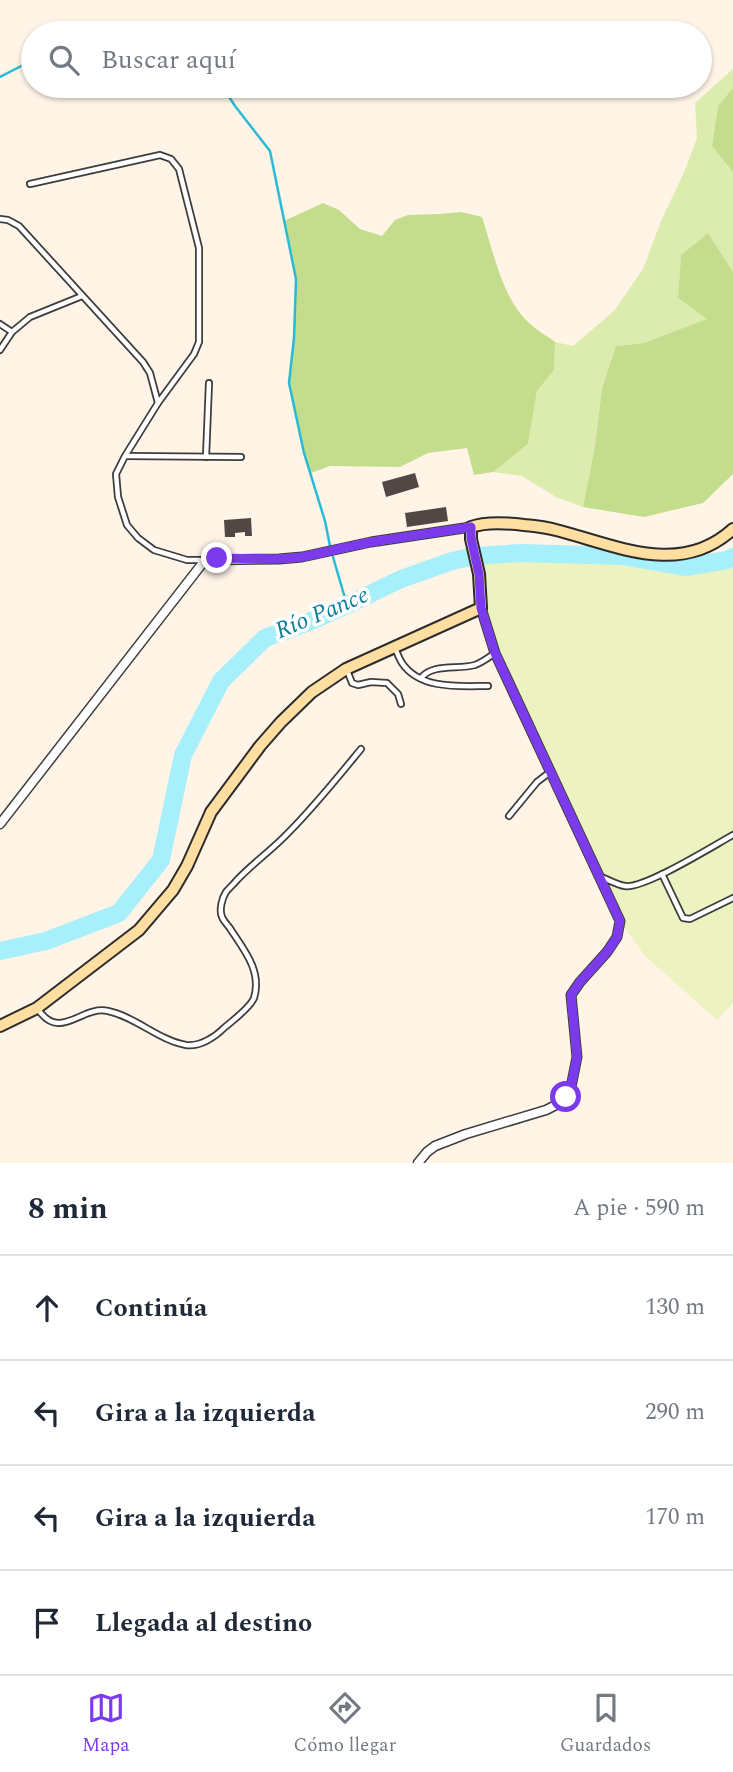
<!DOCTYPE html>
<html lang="es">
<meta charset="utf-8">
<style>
body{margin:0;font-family:Spectral,serif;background:#f6f6f7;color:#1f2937}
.stop{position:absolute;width:21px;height:21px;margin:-16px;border:5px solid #7c3aed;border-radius:50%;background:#fff}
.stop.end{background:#7c3aed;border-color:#fff;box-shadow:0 2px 7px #0008}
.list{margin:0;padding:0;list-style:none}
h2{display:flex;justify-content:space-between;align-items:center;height:91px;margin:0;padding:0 28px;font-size:30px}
h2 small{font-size:23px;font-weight:400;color:#747a83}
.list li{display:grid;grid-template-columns:46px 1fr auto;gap:21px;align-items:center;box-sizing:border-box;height:105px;padding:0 28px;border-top:2px solid #e0e1e3}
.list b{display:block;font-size:26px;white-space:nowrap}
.list em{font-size:23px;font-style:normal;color:#747a83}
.icon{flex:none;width:38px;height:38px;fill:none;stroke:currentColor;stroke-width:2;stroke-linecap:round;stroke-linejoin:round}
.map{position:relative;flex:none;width:733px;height:1163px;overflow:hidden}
.search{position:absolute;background:#fff;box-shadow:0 2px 5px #0004;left:21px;right:21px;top:21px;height:77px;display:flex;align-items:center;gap:18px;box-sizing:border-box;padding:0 24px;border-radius:38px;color:#747a83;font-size:26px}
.sheet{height:511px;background:#fff}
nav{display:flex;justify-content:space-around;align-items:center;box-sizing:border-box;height:98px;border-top:2px solid #e0e1e3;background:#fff;font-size:19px;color:#747a83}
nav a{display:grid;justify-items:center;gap:4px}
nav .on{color:#7c3aed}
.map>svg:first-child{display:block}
</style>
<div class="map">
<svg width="733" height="1163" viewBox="0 0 733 1163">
<rect width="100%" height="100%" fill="#fff4e6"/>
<path fill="#dcebae" d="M 733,69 L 733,88 L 718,106 L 712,146 L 733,172 L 733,272 L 708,233 L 681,255 L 678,298 L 708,319 L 644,343 L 616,346 L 602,388 L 595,446 L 583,507 L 556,497 L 522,476 L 493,472 L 528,444 L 537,391 L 554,370 L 555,342 L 573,346 L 614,311 L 643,269 L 661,221 L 685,170 L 697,138 L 695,103 Z"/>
<g fill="#c4dd8c">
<path d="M 733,88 L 733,172 L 712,146 L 718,106 Z"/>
<path d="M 323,203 L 339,210 L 360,229 L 382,236 L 395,220 L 408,215 L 440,214 L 461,212 L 482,217 C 493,250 502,298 528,322 C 536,330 546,335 555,342 L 554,370 L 537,391 L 528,444 L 493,472 L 474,475 L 467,448 L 428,453 L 400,467 L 330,466 L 311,473 L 304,453 L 289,383 L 294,338 L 296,279 L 284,221 Z"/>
<path d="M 708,233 L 733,272 L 733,474 L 703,503 L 644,517 L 583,507 L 595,446 L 602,388 L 616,346 L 644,343 L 707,319 L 678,298 L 681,255 Z"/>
</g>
<path fill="#ecf2c0" d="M 521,553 L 622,556 L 685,567 L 727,560 L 733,557 L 733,1003 L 717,1020 L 645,956 L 620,921 L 495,653 L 481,608 L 475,556 Z"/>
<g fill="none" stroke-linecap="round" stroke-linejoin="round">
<g stroke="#29bad6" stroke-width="2.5">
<path d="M 109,33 L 148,25 L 196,30 L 197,33"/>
<path d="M 0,77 L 33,60"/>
<path d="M 222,86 L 235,106 L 270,151 L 296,279 L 294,338 L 289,383 L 304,453 L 325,521 L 330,546"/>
<path d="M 333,557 L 347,605"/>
</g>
<path stroke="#a7effa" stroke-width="18" d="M 0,951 L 46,941 L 119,913 L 161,860 L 183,755 L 221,681 L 265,638 L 311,621 L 347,605 L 401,579 L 452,561 L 475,556 L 521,553 L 622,556 L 685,567 L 727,560 L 733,557"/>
</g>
<g fill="#534745">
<path d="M 415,473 L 419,487 L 386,497 L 382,482 Z"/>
<path d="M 446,507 L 448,521 L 407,527 L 405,513 Z"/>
<path d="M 251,518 L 252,536 L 245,536 L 245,532 L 235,533 L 235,537 L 225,537 L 224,520 Z"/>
</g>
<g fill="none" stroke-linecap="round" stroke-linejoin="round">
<defs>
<g id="lane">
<path d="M 30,184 L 160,155 L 171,159 L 179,169 L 199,248 L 199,342 L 194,354 L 158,403"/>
<path d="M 0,219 L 8,220 L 19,226 L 143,362 L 150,373 L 158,403 L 125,456 L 116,474 L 118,497 L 127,525 L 138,538 L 154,550 L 187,560 L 203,560"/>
<path d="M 0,324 L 12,332"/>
<path d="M 0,350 L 12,332 L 30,317 L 82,296"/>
<path d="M 126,456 L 241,457"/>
<path d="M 206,457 L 209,383"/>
<path d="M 395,648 C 397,653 399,658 402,663 C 420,690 460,686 488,686"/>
<path d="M 347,670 L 352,683 L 358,685 L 371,682 L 387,683 L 398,694 L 401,704"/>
<path d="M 421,678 C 433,663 458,670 475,665 C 483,662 488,658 495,653"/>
<path d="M 509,816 L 537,782 L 550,772"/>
<path d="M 662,874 L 683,918 L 690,919 L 733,898"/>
<path d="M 599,876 C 607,879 617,885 625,886 C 644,889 713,846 733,835"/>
<path d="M 37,1008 C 60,1043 81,1005 108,1011 C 136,1017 158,1040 186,1045 C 200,1047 215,1037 224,1028 C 232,1021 250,1008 254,998 C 262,972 245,951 231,930 C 229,926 224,922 222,917 C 219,910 222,898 226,892 C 229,888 234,884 237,880 C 253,863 272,850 288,833 C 314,807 338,777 361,749"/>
</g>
<g id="street">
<path d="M 0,824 L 205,560 L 279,559 L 302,557 L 371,542 L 471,527"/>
<path d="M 418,1163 L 427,1152 L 435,1146 L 466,1134 L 546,1110 L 560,1103 L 566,1097 L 571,1087 L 577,1057 L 571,995 L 580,982 L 607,952 L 617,937 L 620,921 L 495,653 L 481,608"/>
</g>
<path id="secondary" d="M 0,1026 L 37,1008 L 139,930 L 173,890 L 187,866 L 211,812 L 260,746 L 281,722 L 312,692 L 346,669 L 481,608 L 479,574 L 471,539 L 471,527 C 487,521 508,523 524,525 C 535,526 546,527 556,530 C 615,545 680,578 733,529"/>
</defs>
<use href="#lane" stroke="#3d3d3d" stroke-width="8"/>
<use href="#street" stroke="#3d3d3d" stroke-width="11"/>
<use href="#secondary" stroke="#2c2c2c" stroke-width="14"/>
<use href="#lane" stroke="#fff" stroke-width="4.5"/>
<use href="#street" stroke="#fff" stroke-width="8"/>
<use href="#secondary" stroke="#ffdea1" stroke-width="10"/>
</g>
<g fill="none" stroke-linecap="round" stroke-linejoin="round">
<path stroke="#7c3aed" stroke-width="9" d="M 217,558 L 279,559 L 302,557 L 371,542 L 471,527 L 471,538 L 479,574 L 481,608 L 495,653 L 620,921 L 617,937 L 607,952 L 580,982 L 571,995 L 577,1057 L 571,1087 L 566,1097"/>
</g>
<g text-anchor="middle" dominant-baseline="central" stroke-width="7" stroke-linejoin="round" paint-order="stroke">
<g font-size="24" font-style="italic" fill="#0c7e9b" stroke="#fff">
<text transform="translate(322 613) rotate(-23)">Río Pance</text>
</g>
</g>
</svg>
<div class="stop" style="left:566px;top:1097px"></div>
<div class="stop end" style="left:217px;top:558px"></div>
<div class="search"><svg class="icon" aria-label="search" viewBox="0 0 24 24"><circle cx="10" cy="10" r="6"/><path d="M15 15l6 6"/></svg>Buscar aquí</div>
</div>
<section class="sheet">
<h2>8 min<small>A pie · 590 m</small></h2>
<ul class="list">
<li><svg class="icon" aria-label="ahead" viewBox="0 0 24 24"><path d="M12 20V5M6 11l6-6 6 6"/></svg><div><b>Continúa</b></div><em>130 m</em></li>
<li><svg class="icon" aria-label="left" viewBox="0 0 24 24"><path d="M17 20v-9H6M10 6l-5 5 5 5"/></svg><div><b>Gira a la izquierda</b></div><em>290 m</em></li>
<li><svg class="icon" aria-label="left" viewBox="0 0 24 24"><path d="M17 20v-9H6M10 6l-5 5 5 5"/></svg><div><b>Gira a la izquierda</b></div><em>170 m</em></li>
<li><svg class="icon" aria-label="arrive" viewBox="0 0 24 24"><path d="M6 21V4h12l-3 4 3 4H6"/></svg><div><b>Llegada al destino</b></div></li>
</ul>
</section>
<nav>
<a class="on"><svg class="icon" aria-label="map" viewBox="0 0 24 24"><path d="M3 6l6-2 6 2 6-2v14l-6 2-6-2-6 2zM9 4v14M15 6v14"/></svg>Mapa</a>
<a><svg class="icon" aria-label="directions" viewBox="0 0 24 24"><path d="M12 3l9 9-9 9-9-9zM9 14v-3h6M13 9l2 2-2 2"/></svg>Cómo llegar</a>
<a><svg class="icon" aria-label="saved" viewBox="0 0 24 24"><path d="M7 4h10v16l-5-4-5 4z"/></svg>Guardados</a>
</nav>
